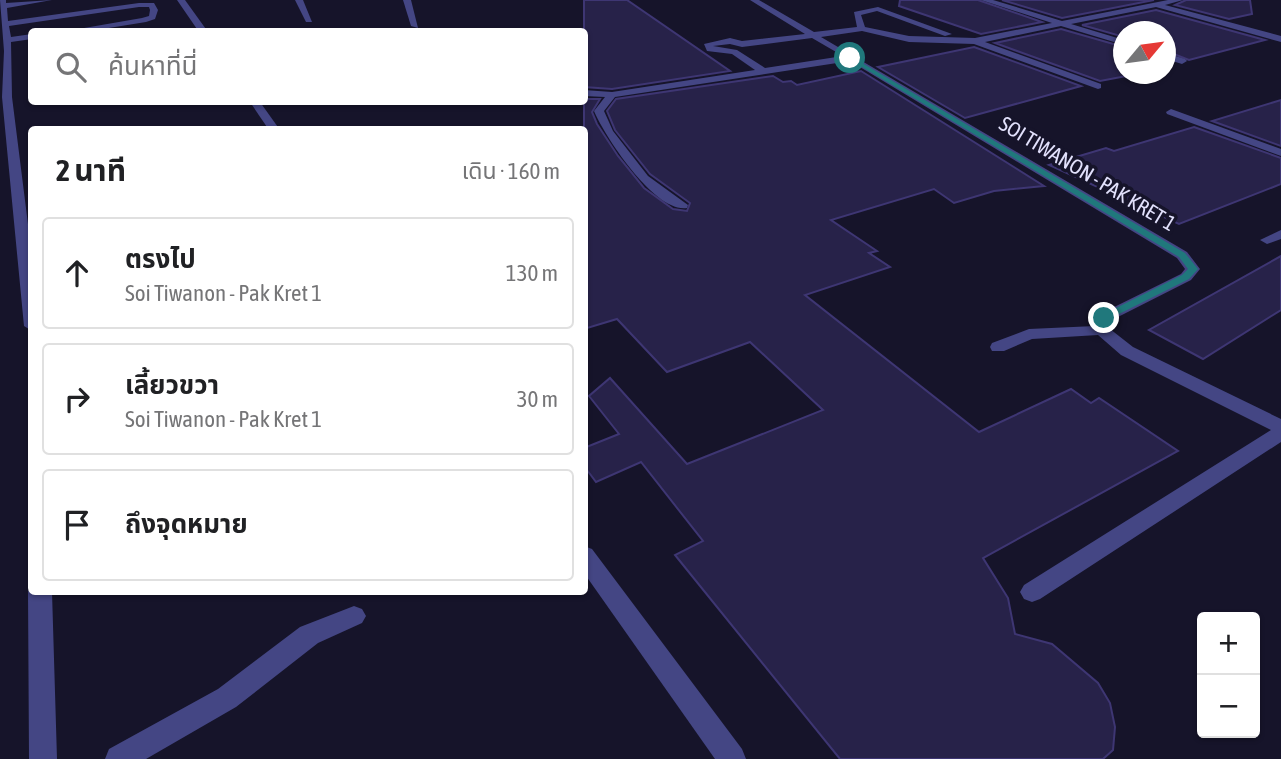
<!DOCTYPE html>
<html lang="th">
<meta charset="utf-8">
<style>
body{margin:0;font-family:"Asap Condensed","Noto Sans Thai",sans-serif;background:#f6f6f6;color:#202124}
.controls{position:absolute;right:21px;bottom:21px;display:grid;overflow:hidden;border-radius:7px;box-shadow:0 2px 5px #0004}
.controls button{width:63px;height:63px;display:grid;place-items:center;padding:0;border:0;border-bottom:2px solid #e0e0e0;background:#fff;color:#202124;font:35px sans-serif}
.compass{position:absolute;left:1113px;top:21px;width:63px;height:63px;border-radius:50%;background:#fff;box-shadow:0 2px 5px #0004;rotate:61deg}
.stop{position:absolute;width:21px;height:21px;margin:-16px;border:5px solid #20787c;border-radius:50%;background:#fff}
.stop.end{background:#20787c;border-color:#fff;box-shadow:0 2px 7px #0008}
.list{margin:0;padding:0;list-style:none}
h2{display:flex;justify-content:space-between;align-items:center;height:91px;margin:0;padding:0 28px;font-size:30px}
h2 small{font-size:23px;font-weight:400;color:#757577}
.list li{display:grid;grid-template-columns:46px 1fr auto;gap:21px;align-items:center;box-sizing:border-box;height:112px;margin:0 14px 14px;padding:0 14px;border:2px solid #e0e0e0;border-radius:7px}
.list b{display:block;font-size:26px;white-space:nowrap}
.list p{margin:0;font-size:23px;white-space:nowrap;color:#757577}
.list em{font-size:23px;font-style:normal;color:#757577}
.icon{flex:none;width:38px;height:38px;fill:none;stroke:currentColor;stroke-width:2;stroke-linecap:round;stroke-linejoin:round}
.map{position:relative;flex:none;width:1281px;height:759px;overflow:hidden}
.search{position:absolute;background:#fff;box-shadow:0 2px 5px #0004;left:28px;top:28px;width:560px;height:77px;display:flex;align-items:center;gap:18px;box-sizing:border-box;padding:0 24px;border-radius:7px;color:#757577;font-size:26px}
.panel{position:absolute;background:#fff;box-shadow:0 2px 5px #0004;left:28px;top:126px;width:560px;height:469px;border-radius:7px}
.map>svg:first-child{display:block}
</style>
<div class="map">
<svg width="1281" height="759" viewBox="0 0 1281 759">
<rect width="100%" height="100%" fill="#16142a"/>
<g fill="#272249" stroke="#3e3673" stroke-width="2">
<path d="M 584,0 L 627,0 L 730,71 L 612,89 L 584,87 Z"/>
<path d="M 900,0 L 978,0 L 1042,22 L 981,34 L 899,6 Z"/>
<path d="M 1002,0 L 1154,0 L 1062,18 Z"/>
<path d="M 1186,0 L 1250,0 L 1252,14 L 1229,19 L 1175,5 Z"/>
<path d="M 1156,10 L 1265,40 L 1189,60 L 1166,51 L 1166,32 L 1124,32 L 1124,37 L 1082,25 Z"/>
<path d="M 1061,29 L 1124,47 L 1124,74 L 1137,74 L 1100,81 L 995,43 Z"/>
<path d="M 974,47 L 1081,86 L 965,118 L 878,67 Z"/>
<path d="M 861,71 L 1044,186 L 994,191 L 954,203 L 934,189 L 831,220 L 877,251 L 869,253 L 890,267 L 805,295 L 979,432 L 1071,389 L 1091,403 L 1099,398 L 1178,451 L 983,558 L 1008,598 L 1015,634 L 1052,644 L 1098,683 L 1110,703 L 1115,727 L 1113,750 L 1103,759 L 840,759 L 675,555 L 703,541 L 641,462 L 596,482 L 584,466 L 584,448 L 619,434 L 589,396 L 610,378 L 687,464 L 823,410 L 750,342 L 667,372 L 617,319 L 584,329 L 584,99 L 600,99 L 592,112 L 597,124 L 618,156 L 644,188 L 673,209 L 687,211 L 690,203 L 650,174 L 615,130 L 607,111 L 616,99 L 773,76 L 783,82 L 791,81 L 797,85 Z"/>
<path d="M 1281,100 L 1281,146 L 1212,121 Z"/>
<path d="M 1194,127 L 1281,158 L 1281,184 L 1179,224 L 1049,165 L 1106,148 L 1114,151 Z"/>
<path d="M 1281,256 L 1281,310 L 1203,359 L 1149,330 Z"/>
</g>
<g fill="none" stroke-linecap="round" stroke-linejoin="round">
<g fill="#444684" fill-rule="evenodd">
<path d="M 0,0 L 6,0 L 6,3 L 52,0 L 7,8 L 8,21 L 139,3 L 154,3 L 158,10 L 155,19 L 146,22 L 84,32 L 61,32 L 142,18 L 149,16 L 150,10 L 149,7 L 139,7 L 9,26 L 11,37 L 32,34 L 32,39 L 11,42 L 12,97 L 32,256 L 32,331 L 24,326 L 2,97 L 4,51 Z"/>
<path d="M 177,0 L 185,0 L 208,32 L 199,32 Z"/>
<path d="M 295,0 L 303,0 L 312,22 L 306,22 Z"/>
<path d="M 403,0 L 411,0 L 418,28 L 411,26 Z"/>
<path d="M 750,0 L 759,0 L 814,32 L 857,27 L 854,12 L 878,7 L 952,34 L 945,36 L 877,11 L 861,15 L 865,27 L 909,36 L 975,38 L 1052,23 L 981,0 L 993,0 L 1062,21 L 1168,0 L 1183,0 L 1165,5 L 1281,36 L 1281,42 L 1156,7 L 1071,24 L 1124,40 L 1124,45 L 1061,26 L 985,42 L 1101,84 L 1101,88 L 1098,89 L 974,44 L 909,42 L 862,31 L 821,37 L 1187,252 L 1200,269 L 1191,280 L 1112,320 L 1110,329 L 1133,347 L 1281,419 L 1281,442 L 1040,599 L 1032,602 L 1024,599 L 1020,592 L 1024,585 L 1271,430 L 1121,355 L 1098,335 L 1032,339 L 1004,351 L 992,351 L 990,347 L 992,343 L 1029,329 L 1095,326 L 1098,315 L 1181,274 L 1185,269 L 1177,258 L 850,61 L 615,97 L 604,111 L 613,131 L 648,176 L 688,205 L 687,208 C 655,213 605,137 594,111 L 605,97 L 584,96 L 584,90 L 612,92 L 755,70 L 732,54 L 707,51 L 704,44 L 730,38 L 742,41 L 805,34 ZM 812,38 L 843,56 L 765,68 L 737,50 L 713,46 L 730,44 L 742,47 Z"/>
<path d="M 1166,53 L 1185,59 L 1187,61 L 1182,64 L 1166,59 Z"/>
<path d="M 250,102 L 260,102 L 280,130 L 269,130 Z"/>
<path d="M 1171,109 L 1281,149 L 1281,156 L 1167,114 L 1166,112 Z"/>
<path d="M 1281,230 L 1281,239 L 1267,244 L 1260,240 Z"/>
<path d="M 584,546 L 592,549 L 742,749 L 746,759 L 715,759 L 584,573 Z"/>
<path d="M 32,586 L 32,592 L 52,592 L 57,759 L 29,759 L 28,592 Z"/>
<path d="M 354,606 L 362,609 L 366,616 L 362,623 L 318,643 L 236,707 L 146,759 L 105,759 L 109,749 L 218,689 L 300,627 Z"/>
</g>
</g>
<path fill="#20787c" d="M 852,57 L 1185,253 L 1198,269 L 1189,279 L 1107,320 L 1100,320 L 1100,316 L 1182,275 L 1188,269 L 1179,257 L 847,58 Z"/>
<g text-anchor="middle" dominant-baseline="central" stroke-width="7" stroke-linejoin="round" paint-order="stroke">
<g font-size="21" fill="#e2e1fc" stroke="#16142a">
<text transform="translate(1088 173) rotate(31)">SOI TIWANON - PAK KRET 1</text>
</g>
</g>
</svg>
<div class="controls">
<button>+</button>
<button>−</button>
</div>
<svg class="compass" viewBox="-18 -18 36 36"><path d="M0-13l5 13h-10z" fill="#e53935"/><path d="M0 13l5-13h-10z" fill="#757577"/></svg>
<div class="stop" style="left:850px;top:58px"></div>
<div class="stop end" style="left:1104px;top:318px"></div>
<div class="search"><svg class="icon" aria-label="search" viewBox="0 0 24 24"><circle cx="10" cy="10" r="6"/><path d="M15 15l6 6"/></svg>ค้นหาที่นี่</div>
<section class="panel">
<h2>2 นาที<small>เดิน · 160 m</small></h2>
<ul class="list">
<li><svg class="icon" aria-label="ahead" viewBox="0 0 24 24"><path d="M12 20V5M6 11l6-6 6 6"/></svg><div><b>ตรงไป</b><p>Soi Tiwanon - Pak Kret 1</p></div><em>130 m</em></li>
<li><svg class="icon" aria-label="right" viewBox="0 0 24 24"><path d="M7 20v-9h11M14 6l5 5-5 5"/></svg><div><b>เลี้ยวขวา</b><p>Soi Tiwanon - Pak Kret 1</p></div><em>30 m</em></li>
<li><svg class="icon" aria-label="arrive" viewBox="0 0 24 24"><path d="M6 21V4h12l-3 4 3 4H6"/></svg><div><b>ถึงจุดหมาย</b></div></li>
</ul>
</section>
</div>
